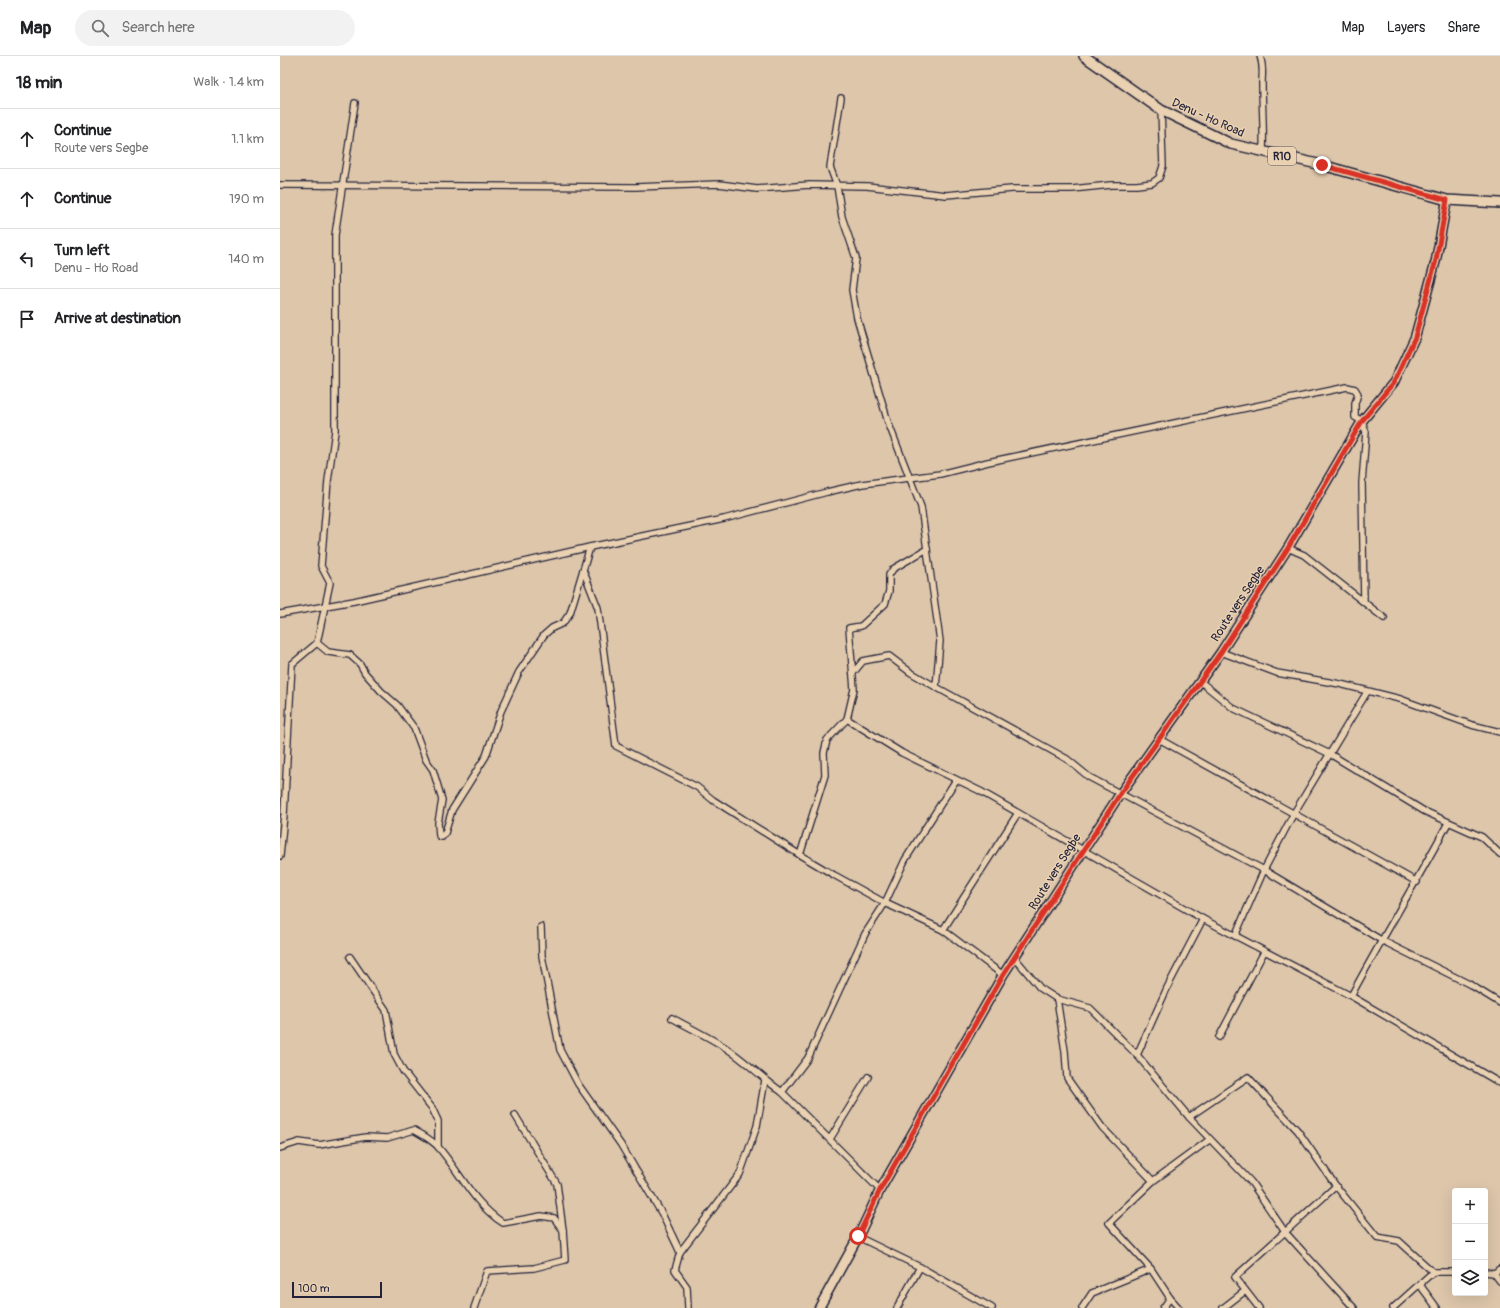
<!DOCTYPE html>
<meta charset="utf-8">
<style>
body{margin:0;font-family:Pangolin,sans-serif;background:#f2f2f2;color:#202124}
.controls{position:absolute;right:12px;bottom:12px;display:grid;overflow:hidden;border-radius:4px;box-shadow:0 4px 16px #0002}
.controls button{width:36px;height:36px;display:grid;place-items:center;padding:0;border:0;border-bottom:1px solid #e0e0e0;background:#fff;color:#202124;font:20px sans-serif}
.scale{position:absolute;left:12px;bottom:10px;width:90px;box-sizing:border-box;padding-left:4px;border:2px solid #22223b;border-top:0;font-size:11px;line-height:14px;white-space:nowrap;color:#22223b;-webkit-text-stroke:3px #e9d1b1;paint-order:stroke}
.stop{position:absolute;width:12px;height:12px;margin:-9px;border:3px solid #d93025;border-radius:50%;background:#fff}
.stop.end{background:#d93025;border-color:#fff;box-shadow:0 1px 4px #0008}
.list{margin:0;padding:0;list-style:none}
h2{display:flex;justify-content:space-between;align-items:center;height:52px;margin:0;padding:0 16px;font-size:17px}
h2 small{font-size:13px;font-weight:400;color:#757577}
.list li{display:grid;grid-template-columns:26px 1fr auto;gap:12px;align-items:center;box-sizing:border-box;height:60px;padding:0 16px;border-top:1px solid #e0e0e0}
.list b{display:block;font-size:15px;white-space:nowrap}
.list p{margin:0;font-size:13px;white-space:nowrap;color:#757577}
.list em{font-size:13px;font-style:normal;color:#757577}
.icon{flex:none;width:22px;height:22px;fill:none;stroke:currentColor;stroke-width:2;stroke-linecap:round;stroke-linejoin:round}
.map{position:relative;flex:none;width:1220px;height:1252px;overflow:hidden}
header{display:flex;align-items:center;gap:24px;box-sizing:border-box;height:56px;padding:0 20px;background:#fff;border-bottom:1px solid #e0e0e0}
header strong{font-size:19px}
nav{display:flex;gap:22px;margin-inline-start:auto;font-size:14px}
.search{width:280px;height:36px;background:#f2f2f2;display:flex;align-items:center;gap:10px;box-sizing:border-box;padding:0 14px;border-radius:22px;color:#757577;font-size:15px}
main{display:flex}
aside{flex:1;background:#fff}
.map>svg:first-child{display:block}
</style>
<header>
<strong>Map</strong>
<div class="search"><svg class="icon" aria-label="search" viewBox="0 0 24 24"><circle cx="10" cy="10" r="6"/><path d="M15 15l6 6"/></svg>Search here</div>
<nav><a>Map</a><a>Layers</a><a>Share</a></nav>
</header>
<main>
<aside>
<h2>18 min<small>Walk · 1.4 km</small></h2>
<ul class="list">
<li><svg class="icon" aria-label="ahead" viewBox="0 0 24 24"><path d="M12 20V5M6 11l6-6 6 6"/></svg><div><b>Continue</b><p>Route vers Segbe</p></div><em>1.1 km</em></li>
<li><svg class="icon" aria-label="ahead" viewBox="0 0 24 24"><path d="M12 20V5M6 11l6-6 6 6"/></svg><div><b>Continue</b></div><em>190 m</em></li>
<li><svg class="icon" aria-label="left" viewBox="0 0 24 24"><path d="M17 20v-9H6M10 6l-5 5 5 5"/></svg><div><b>Turn left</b><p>Denu - Ho Road</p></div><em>140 m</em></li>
<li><svg class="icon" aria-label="arrive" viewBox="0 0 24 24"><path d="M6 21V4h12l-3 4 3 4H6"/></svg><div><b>Arrive at destination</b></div></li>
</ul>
</aside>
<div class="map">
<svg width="1220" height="1252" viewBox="0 0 1220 1252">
<rect width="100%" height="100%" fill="#ddc6aa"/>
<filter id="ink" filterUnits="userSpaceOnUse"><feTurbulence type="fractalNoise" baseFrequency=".025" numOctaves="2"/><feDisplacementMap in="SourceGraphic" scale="8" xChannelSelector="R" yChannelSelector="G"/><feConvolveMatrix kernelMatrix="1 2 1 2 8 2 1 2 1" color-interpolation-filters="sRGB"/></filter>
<g filter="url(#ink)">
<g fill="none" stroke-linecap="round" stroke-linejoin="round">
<defs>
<g id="street">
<path d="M 980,0 C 984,12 982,16 982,27 C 982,50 984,73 983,96"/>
<path d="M 561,42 L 550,111 L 557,130 L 562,161 L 576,202 L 572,234 L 577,262 L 608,366 L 641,451 L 660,585 L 656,631 L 787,703 L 809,721 L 984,814 L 1101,884 L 1189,928 L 1220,947"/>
<path d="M 0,129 L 355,131 L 439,128 L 477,133 L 529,129 L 587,130 L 666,139 L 732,133 L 792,133 L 831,129 L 857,129 L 872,127 L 879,122 L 883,110 L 881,54"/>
<path d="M 1008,492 L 1024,499 L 1104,562"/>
<path d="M 303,514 L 318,552 L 336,690 L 417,731 L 433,744 L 520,799 L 554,819 L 605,847 L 663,874 L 723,919"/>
<path d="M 0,558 L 74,545 L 310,491 L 444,463 L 547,436 L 582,428 L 660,418 L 708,406 L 1067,331 L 1075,333 L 1078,338 L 1075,347 L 1075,361 L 1082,365 L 1086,376 L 1082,427 L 1084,546"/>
<path d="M 37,587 L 50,527 L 41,510 L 48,425 L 55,375 L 55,179 L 75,47"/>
<path d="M 941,596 L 997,617 L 1060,628 L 1120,643 L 1192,669 L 1220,676"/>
<path d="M 573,617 L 583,605 L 609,600 L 630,616 L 656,631"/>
<path d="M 921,626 L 953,652 L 1050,698 L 1144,755 L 1202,781 L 1220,798"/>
<path d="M 567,663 L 622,697 L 700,735 L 923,863 L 1071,940 L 1220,1027"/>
<path d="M 879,683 L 1137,826"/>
<path d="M 520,799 L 545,719 L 544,697 L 547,684 L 567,663 L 574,633 L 569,572 L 581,570 L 605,548 L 609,535 L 609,519 L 613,513 L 647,493"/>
<path d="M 0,800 L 4,759 L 12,608 L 37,587 L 48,596 L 70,599 L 80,608 L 85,617 L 101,635 L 117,649 L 134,672 L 146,704 L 153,714 L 162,744 L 158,767 L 159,780 L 162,781 L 165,777 L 172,754 L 206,700 L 221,655 L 239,616 L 264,579 L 272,572 L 283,567 L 290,557 L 310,491"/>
<path d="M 261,871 L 262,900 L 280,994 L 298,1028 L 341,1089 L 382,1158 L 400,1196"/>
<path d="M 663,874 L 738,757"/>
<path d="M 955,880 L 984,814 L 1014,757 L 1087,636"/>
<path d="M 70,901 L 106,954 L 114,998 L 123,1015 L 152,1052 L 158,1065 L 158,1090"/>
<path d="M 735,902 L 760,932 L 777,943 L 810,952 L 857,999 L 909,1061 L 971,1126 L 1005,1176 L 1074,1252"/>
<path d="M 1071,940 C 1102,882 1137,825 1168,767"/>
<path d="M 777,943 L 785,995 L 787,1022 L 822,1071 L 873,1125"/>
<path d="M 392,962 C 410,972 429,981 446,992 C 466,1005 482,1022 502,1036 L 600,1134"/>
<path d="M 939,981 L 984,896"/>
<path d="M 857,999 L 888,930 L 923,863"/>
<path d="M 502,1036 L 528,1002 L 585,878 L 605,847 L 625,804 L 676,724"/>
<path d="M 909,1061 L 968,1021 L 1018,1075 L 1056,1130 L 1097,1181 L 1119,1185 L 1153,1216 L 1175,1216"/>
<path d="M 550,1083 L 588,1021"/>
<path d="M 0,1092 L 19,1086 L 39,1089 L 86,1081 L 107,1082 L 134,1074 C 142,1079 153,1084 159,1092 C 181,1118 194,1148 223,1167 L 261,1160 L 274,1162 L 283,1174"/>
<path d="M 578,1181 L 640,1211 L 712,1252"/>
<path d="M 1205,1216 L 1214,1217 L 1220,1213"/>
<path d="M 1214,1217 L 1220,1225"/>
<path d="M 1142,1227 L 1140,1229 L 1157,1252"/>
<path d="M 194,1252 L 207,1215 L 254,1212 L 285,1204 L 283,1174 L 277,1128 L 235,1059"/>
<path d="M 408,1252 L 407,1231 L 395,1214 L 400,1196 L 460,1118 L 477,1070 L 485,1024"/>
<path d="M 617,1252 L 640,1211"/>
<path d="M 802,1252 L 812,1237 L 871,1213"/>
<path d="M 883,1252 L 890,1242"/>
<path d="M 899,1252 L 890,1242 L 871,1213 L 829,1167 L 873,1125 L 929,1084"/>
<path d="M 943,1252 L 965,1235"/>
<path d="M 979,1252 L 955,1221 L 1056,1130"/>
<path d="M 1113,1252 L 1153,1216"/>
</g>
<path id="secondary" d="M 539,1252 L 578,1181 L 600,1134 L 723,919 L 840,738 L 941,596 L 1008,492 L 1082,365 L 1114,326 L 1135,281 L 1156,204 L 1167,144"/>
<path id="primary" d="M 804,0 L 881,54 L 951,88 L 1042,109 L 1167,144 L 1220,147"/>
</defs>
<use href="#street" stroke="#22223b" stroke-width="8"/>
<use href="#secondary" stroke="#22223b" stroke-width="11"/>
<use href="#primary" stroke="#22223b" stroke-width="12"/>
<use href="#street" stroke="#e9d1b1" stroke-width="5.5"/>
<use href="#secondary" stroke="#e9d1b1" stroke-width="8"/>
<use href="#primary" stroke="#e9d1b1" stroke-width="9"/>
</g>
</g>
<g fill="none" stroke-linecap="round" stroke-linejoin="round" filter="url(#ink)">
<path stroke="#d93025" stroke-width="5" d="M 578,1180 L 600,1134 L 723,919 L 840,738 L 941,596 L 1008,492 L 1082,365 L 1114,326 L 1135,281 L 1156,204 L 1167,144 L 1042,109"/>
</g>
<g text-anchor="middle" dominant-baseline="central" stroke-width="3" stroke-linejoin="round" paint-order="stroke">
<rect fill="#e9d1b1" stroke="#5e565e" stroke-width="1" x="988" y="91" width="28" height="18" rx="3"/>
<g font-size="11" font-weight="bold" fill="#22223b">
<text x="1002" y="100">R10</text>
</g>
<g font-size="12" fill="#22223b" stroke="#e9d1b1">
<text transform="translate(928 62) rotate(24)">Denu - Ho Road</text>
<text transform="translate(958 548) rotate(-57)">Route vers Segbe</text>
<text transform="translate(775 816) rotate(-58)">Route vers Segbe</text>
</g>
</g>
</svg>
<div class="controls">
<button>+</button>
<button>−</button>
<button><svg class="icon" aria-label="layers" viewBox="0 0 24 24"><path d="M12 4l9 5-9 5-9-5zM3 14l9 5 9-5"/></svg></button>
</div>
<div class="scale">100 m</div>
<div class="stop" style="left:578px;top:1180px"></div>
<div class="stop end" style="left:1042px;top:109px"></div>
</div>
</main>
